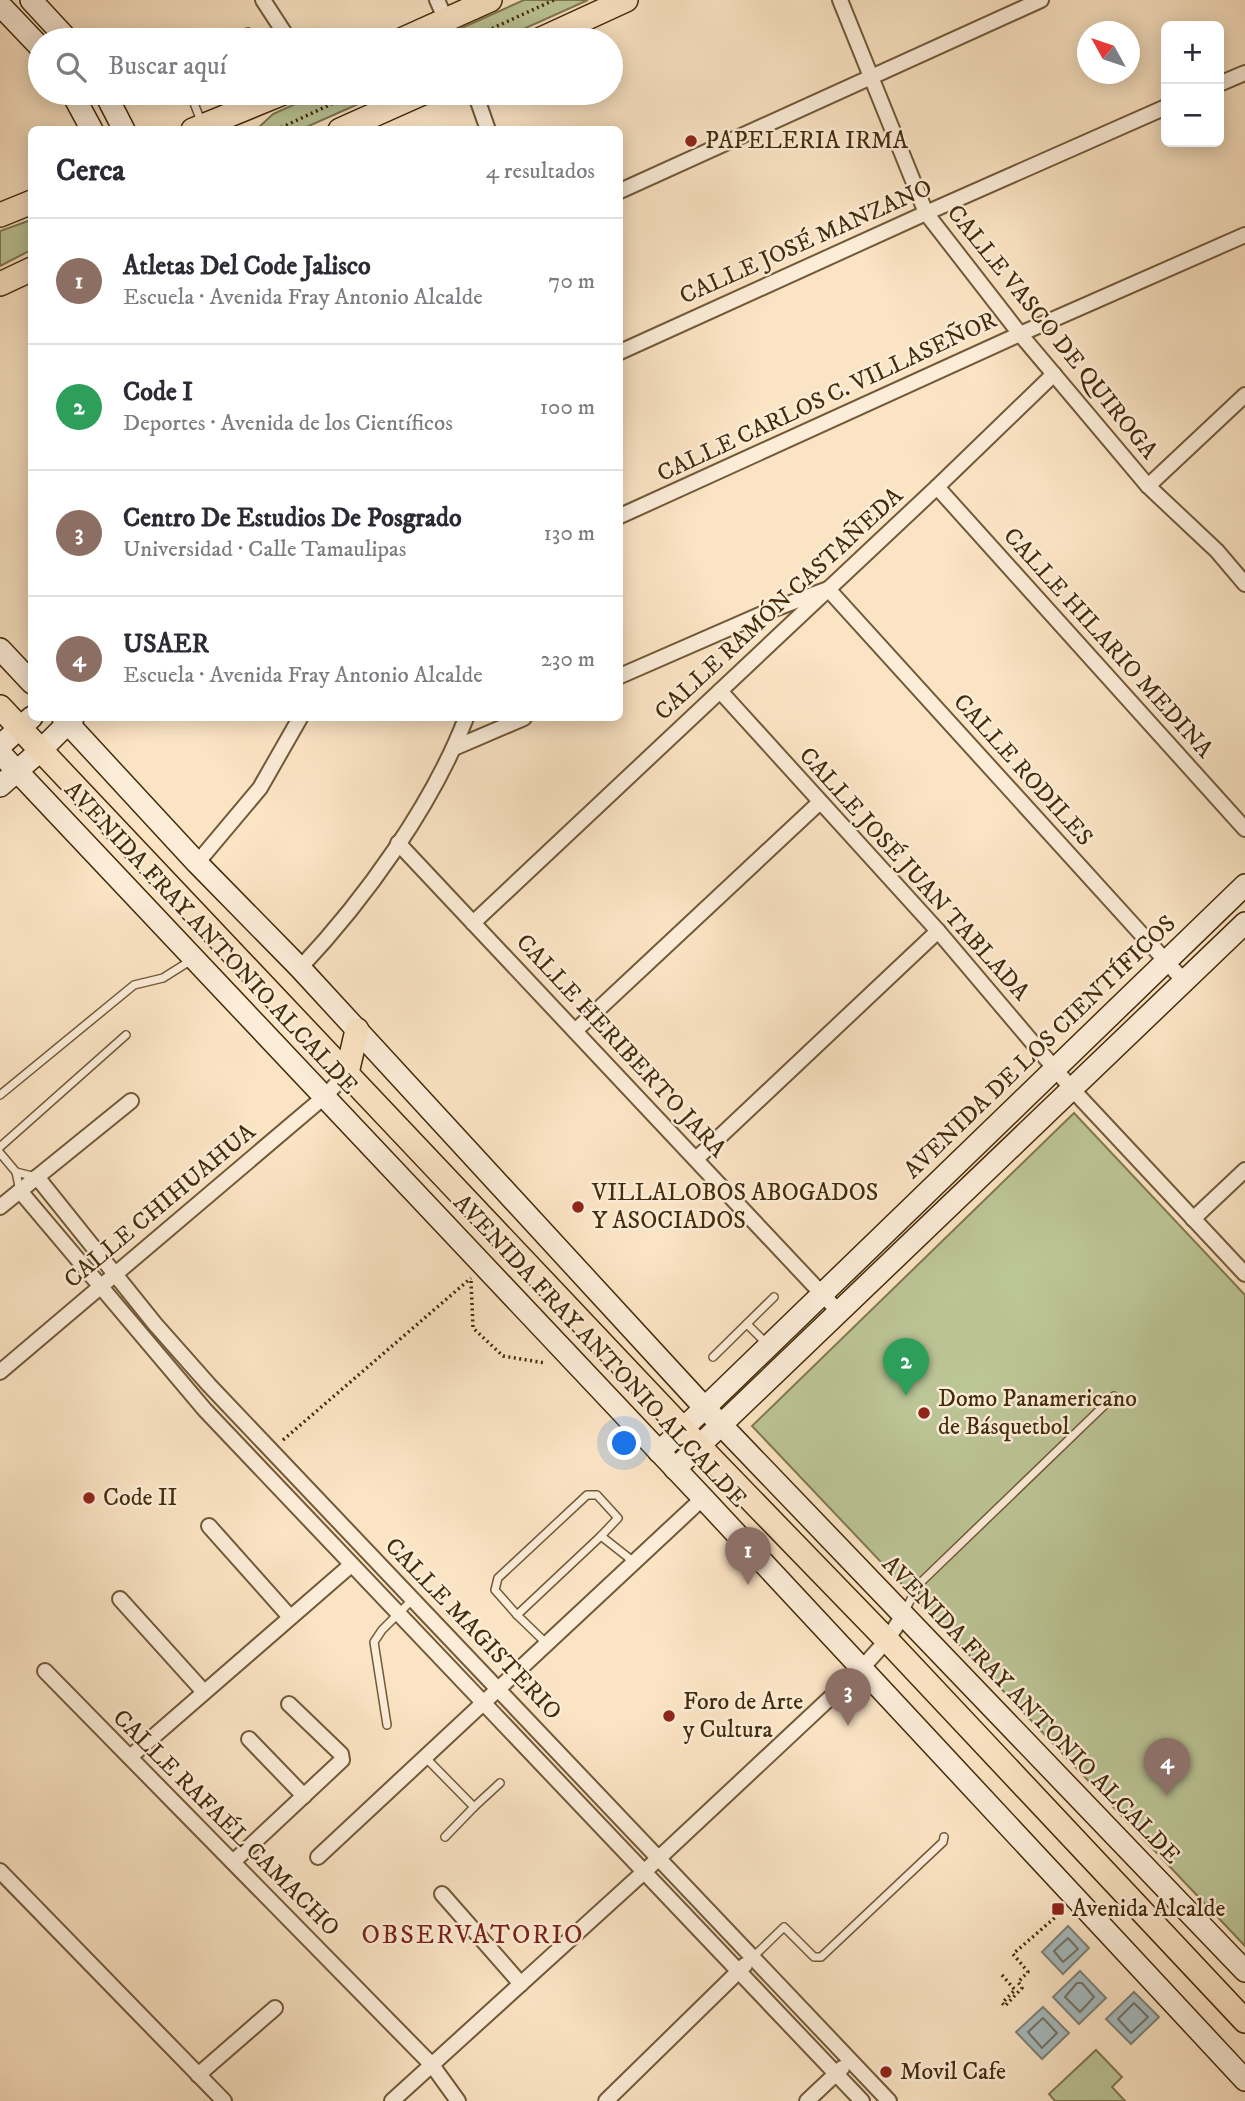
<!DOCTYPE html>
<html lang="es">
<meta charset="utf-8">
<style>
body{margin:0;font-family:"IM FELL DW Pica",serif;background:#f7f7f7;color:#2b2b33}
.controls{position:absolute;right:21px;top:21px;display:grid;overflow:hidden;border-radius:10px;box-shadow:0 4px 18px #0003}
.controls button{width:63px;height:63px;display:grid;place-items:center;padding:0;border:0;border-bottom:2px solid #e1e1e2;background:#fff;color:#2b2b33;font:35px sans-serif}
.compass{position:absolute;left:1077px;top:21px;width:63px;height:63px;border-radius:50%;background:#fff;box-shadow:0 4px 18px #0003;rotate:310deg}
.you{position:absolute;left:625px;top:1444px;width:24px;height:24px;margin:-18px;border:5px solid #fff;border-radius:50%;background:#1a73e8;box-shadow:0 0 0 10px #1a73e833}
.badge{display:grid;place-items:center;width:46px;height:46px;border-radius:50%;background:#db2777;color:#fff;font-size:23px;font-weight:700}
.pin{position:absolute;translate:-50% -58px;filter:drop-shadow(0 2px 4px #0008)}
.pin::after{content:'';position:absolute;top:37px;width:24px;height:21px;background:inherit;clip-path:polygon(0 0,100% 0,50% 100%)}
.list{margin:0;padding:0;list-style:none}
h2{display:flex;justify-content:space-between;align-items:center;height:91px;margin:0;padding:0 28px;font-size:30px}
h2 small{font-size:23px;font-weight:400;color:#7c7c81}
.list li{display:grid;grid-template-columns:46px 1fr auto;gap:21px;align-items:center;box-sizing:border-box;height:126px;padding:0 28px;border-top:2px solid #e1e1e2}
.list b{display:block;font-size:26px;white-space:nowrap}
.list p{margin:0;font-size:23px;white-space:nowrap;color:#7c7c81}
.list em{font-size:23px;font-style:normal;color:#7c7c81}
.icon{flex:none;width:38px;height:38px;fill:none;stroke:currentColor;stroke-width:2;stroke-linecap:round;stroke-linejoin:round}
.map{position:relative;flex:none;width:1245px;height:2101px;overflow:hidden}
.search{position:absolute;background:#fff;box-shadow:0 4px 18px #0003;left:28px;top:28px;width:595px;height:77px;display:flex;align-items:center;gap:18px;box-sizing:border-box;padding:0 24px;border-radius:38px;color:#7c7c81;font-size:26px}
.panel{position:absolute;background:#fff;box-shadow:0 4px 18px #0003;left:28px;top:126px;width:595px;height:595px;border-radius:10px}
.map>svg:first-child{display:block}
</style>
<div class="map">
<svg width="1245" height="2101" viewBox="0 0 1245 2101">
<rect width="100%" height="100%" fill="#fbe4c4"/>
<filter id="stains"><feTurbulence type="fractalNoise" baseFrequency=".00286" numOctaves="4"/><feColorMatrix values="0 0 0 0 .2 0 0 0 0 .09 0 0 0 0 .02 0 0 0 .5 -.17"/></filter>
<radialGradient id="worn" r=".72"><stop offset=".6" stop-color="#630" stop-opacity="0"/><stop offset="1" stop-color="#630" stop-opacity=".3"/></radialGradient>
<g fill="#bcc596" stroke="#807850" stroke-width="2">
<path d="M 524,0 L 588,0 L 499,40 L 435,40 Z"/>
<path d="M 319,93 L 383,93 L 302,129 L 257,129 L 273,114 Z"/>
<path d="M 31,220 L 31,250 L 0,266 L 0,231 Z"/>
<path d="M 1074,1113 L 1245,1295 L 1245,1946 L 752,1426 Z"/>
<path d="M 1096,2050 L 1122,2077 L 1112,2087 L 1125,2101 L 1055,2101 L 1049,2094 Z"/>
</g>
<g fill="#a5bbc0" stroke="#7e8177" stroke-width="2">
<path d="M 1068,1926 L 1089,1948 L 1063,1974 L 1042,1952 Z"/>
<path d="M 1080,1971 L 1106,1998 L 1079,2024 L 1053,1997 Z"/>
<path d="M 1134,1992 L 1159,2017 L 1131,2044 L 1106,2019 Z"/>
<path d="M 1043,2007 L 1069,2033 L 1042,2059 L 1016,2032 Z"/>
</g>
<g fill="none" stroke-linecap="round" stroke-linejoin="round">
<g stroke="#747364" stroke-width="2">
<path d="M 1068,1938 L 1078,1949 L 1063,1962 L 1054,1951 Z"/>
<path d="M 1077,1983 L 1082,1983 L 1094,1997 L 1080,2012 L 1065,1997 Z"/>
<path d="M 1134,2003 L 1148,2017 L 1131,2033 L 1118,2019 Z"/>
<path d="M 1043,2018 L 1057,2033 L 1042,2048 L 1028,2032 Z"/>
</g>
<defs>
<g id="lane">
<path d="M 232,40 L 248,32"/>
<path d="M 190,93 L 201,121"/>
<path d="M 0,1095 L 134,985 L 163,978 L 190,961"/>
<path d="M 0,1147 L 126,1035"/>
<path d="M 0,1153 L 16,1172"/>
<path d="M 20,1191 L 16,1172 L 36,1177"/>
<path d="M 747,1324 L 766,1343"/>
<path d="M 713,1357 L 774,1297"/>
<path d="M 904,1613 L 918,1585 L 1114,1396"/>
<path d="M 517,1615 L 495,1590 L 498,1578 L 587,1495 L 597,1495 L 618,1518 L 601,1536"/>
<path d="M 546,1643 L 517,1615 L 601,1536 L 634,1562"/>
<path d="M 387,1725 L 374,1642 L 382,1630 L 412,1600"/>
<path d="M 425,1757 L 474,1807 L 445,1837"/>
<path d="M 474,1807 L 500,1783"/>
<path d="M 753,1957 L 784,1927 L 814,1957 L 821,1957 L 943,1842 L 944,1837"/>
</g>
<g id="street">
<path d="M 263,0 L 289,40"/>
<path d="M 437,0 L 446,20"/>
<path d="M 840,0 L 926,213 L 1020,334 L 1148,486 L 1217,551 L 1245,584"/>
<path d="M 1219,84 L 1245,73"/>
<path d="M 475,93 L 488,130"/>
<path d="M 620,191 L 1041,0"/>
<path d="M 620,352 L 926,213 L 1166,107"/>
<path d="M 1148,486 L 1245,395"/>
<path d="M 937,487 L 1245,829"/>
<path d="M 620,516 L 1020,334 L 1245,235"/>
<path d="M 620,676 L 769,611 L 828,589 L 1184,981"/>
<path d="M 720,691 L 938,931 L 1072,1089 L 1245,1274"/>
<path d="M 454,748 L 524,718"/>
<path d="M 398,843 L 839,1312"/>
<path d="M 197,863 L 260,788 L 300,718"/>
<path d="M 473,923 L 937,487 L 1054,374"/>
<path d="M 300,968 C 365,899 432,806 466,718"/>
<path d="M 575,1031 L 820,802"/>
<path d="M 696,1159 L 938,931"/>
<path d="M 37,1177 L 155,1324 L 209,1385 L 889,2101"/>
<path d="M 20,1191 L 205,1410 L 862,2101"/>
<path d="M 0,1207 L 131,1101"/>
<path d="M 1193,1219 L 1245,1170"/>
<path d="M 0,1372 L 324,1097 L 347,1073"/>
<path d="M 209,1526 L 290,1617"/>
<path d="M 120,1599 L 204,1692"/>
<path d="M 45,1671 L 432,2065 L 458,2101"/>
<path d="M 249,1739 L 304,1796"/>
<path d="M 130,1757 L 351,1565"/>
<path d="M 318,1857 L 703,1498"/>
<path d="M 233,1862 L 342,1760 L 341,1754 L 289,1704"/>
<path d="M 0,1871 L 224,2101"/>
<path d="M 442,1894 L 521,1984"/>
<path d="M 198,2075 L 275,2008"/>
<path d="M 392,2101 L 645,1871 L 862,1668 L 887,1640 L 904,1614"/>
<path d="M 606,2101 L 745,1965"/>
<path d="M 807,2101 L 842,2068"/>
</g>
<g id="secondary">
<path d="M 31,0 L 68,40"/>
<path d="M 0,5 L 40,47"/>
<path d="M 72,93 L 92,130"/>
<path d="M 105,93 L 124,130"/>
<path d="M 0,649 L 32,683"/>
<path d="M 63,718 L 197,863 L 300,968 L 704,1407 L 1245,1971"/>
<path d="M 0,746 L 32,717"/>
<path d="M 0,753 L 703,1498 L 1245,2080"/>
<path d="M 0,786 L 41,750 L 73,718"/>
<path d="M 659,1452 L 1245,885"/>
<path d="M 675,1469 L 1245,923"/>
</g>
<g id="primary">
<path d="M 401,40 L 490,0"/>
<path d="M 539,40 L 626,0"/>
<path d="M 193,130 L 283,93"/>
<path d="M 340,130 L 423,93"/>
<path d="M 0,215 L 32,202"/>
<path d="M 0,284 L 32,269"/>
<path d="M 0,707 L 699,1446 L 887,1640 L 1245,2021"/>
<path d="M 347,1073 L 357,1030"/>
</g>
</defs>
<use href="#lane" stroke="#725938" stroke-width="10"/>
<use href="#street" stroke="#725938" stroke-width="18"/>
<use href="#secondary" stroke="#442b09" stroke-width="24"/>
<use href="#primary" stroke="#442b09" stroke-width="26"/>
<g stroke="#442b09" stroke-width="3.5" stroke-dasharray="2 3.5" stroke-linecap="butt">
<path d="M 467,40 L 554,0"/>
<path d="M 276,130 L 355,93"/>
<path d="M 471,1281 L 473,1328 L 503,1356 L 545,1363"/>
<path d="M 283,1440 L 471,1278"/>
<path d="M 1002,1975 L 1015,1990 L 1002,2003 L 1005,2006 L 1022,1988 L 1018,1982 L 1028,1972 L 1013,1954 L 1058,1915"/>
</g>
<use href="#lane" stroke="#fcedd9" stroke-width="7"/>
<use href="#street" stroke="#fcedd9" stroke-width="14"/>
<use href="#secondary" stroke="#fcedd9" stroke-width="21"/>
<use href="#primary" stroke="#fbe4c4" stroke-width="23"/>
</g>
<g fill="#8f2418" stroke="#fcedd9" stroke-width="2.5">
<circle cx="691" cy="141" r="7"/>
<circle cx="578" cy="1207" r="7"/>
<circle cx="924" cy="1413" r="7"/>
<circle cx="89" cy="1498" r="7"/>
<circle cx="669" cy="1716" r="7"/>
<rect x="1051" y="1902" width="14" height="14" rx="3.5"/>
<circle cx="886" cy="2072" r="7"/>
</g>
<g text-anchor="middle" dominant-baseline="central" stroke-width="5" stroke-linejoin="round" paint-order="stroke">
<g font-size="24" fill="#442b09" stroke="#fcedd9" text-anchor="start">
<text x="705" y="141">PAPELERIA IRMA</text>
<text x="592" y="1193">VILLALOBOS ABOGADOS<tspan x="592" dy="28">Y ASOCIADOS</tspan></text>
<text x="938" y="1399">Domo Panamericano<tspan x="938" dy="28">de Básquetbol</tspan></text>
<text x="103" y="1498">Code II</text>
<text x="683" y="1702">Foro de Arte<tspan x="683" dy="28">y Cultura</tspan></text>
<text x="1072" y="1909">Avenida Alcalde</text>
<text x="900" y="2072">Movil Cafe</text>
</g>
<g font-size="24" fill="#442b09" stroke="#fcedd9">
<text transform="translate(806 242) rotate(-24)">CALLE JOSÉ MANZANO</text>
<text transform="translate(1052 332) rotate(51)">CALLE VASCO DE QUIROGA</text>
<text transform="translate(827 397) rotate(-25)">CALLE CARLOS C. VILLASEÑOR</text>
<text transform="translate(779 604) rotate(-43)">CALLE RAMÓN CASTAÑEDA</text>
<text transform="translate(1108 643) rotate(48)">CALLE HILARIO MEDINA</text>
<text transform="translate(1023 770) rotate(48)">CALLE RODILES</text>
<text transform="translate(914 874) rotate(48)">CALLE JOSÉ JUAN TABLADA</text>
<text transform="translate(211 938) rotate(47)">AVENIDA FRAY ANTONIO ALCALDE</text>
<text transform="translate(621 1046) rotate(47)">CALLE HERIBERTO JARA</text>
<text transform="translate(1040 1047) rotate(-44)">AVENIDA DE LOS CIENTÍFICOS</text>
<text transform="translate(160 1206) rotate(-40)">CALLE CHIHUAHUA</text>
<text transform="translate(600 1351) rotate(47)">AVENIDA FRAY ANTONIO ALCALDE</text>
<text transform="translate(473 1629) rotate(46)">CALLE MAGISTERIO</text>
<text transform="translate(1031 1710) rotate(46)">AVENIDA FRAY ANTONIO ALCALDE</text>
<text transform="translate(226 1823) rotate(45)">CALLE RAFAÉL CAMACHO</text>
</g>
<g font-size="26" letter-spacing="2" fill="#7a1f14" stroke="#fcedd9">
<text x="473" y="1935">OBSERVATORIO</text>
</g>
</g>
<rect width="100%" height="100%" filter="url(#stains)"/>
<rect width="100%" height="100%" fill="url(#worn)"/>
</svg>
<div class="controls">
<button>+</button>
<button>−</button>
</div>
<svg class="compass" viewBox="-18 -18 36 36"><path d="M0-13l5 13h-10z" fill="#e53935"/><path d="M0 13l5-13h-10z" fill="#7c7c81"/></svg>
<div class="you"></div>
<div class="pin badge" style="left:748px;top:1585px;background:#8d6e63">1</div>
<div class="pin badge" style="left:906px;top:1396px;background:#2e9e5b">2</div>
<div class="pin badge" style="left:848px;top:1726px;background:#8d6e63">3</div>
<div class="pin badge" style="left:1167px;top:1796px;background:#8d6e63">4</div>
<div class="search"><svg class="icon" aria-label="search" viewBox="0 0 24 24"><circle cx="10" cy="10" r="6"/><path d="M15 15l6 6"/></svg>Buscar aquí</div>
<section class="panel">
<h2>Cerca<small>4 resultados</small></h2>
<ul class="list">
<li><span class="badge" style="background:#8d6e63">1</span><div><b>Atletas Del Code Jalisco</b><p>Escuela · Avenida Fray Antonio Alcalde</p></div><em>70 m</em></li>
<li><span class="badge" style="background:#2e9e5b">2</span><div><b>Code I</b><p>Deportes · Avenida de los Científicos</p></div><em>100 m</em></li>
<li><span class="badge" style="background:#8d6e63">3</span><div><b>Centro De Estudios De Posgrado</b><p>Universidad · Calle Tamaulipas</p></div><em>130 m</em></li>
<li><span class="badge" style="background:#8d6e63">4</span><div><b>USAER</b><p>Escuela · Avenida Fray Antonio Alcalde</p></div><em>230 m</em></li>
</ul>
</section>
</div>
